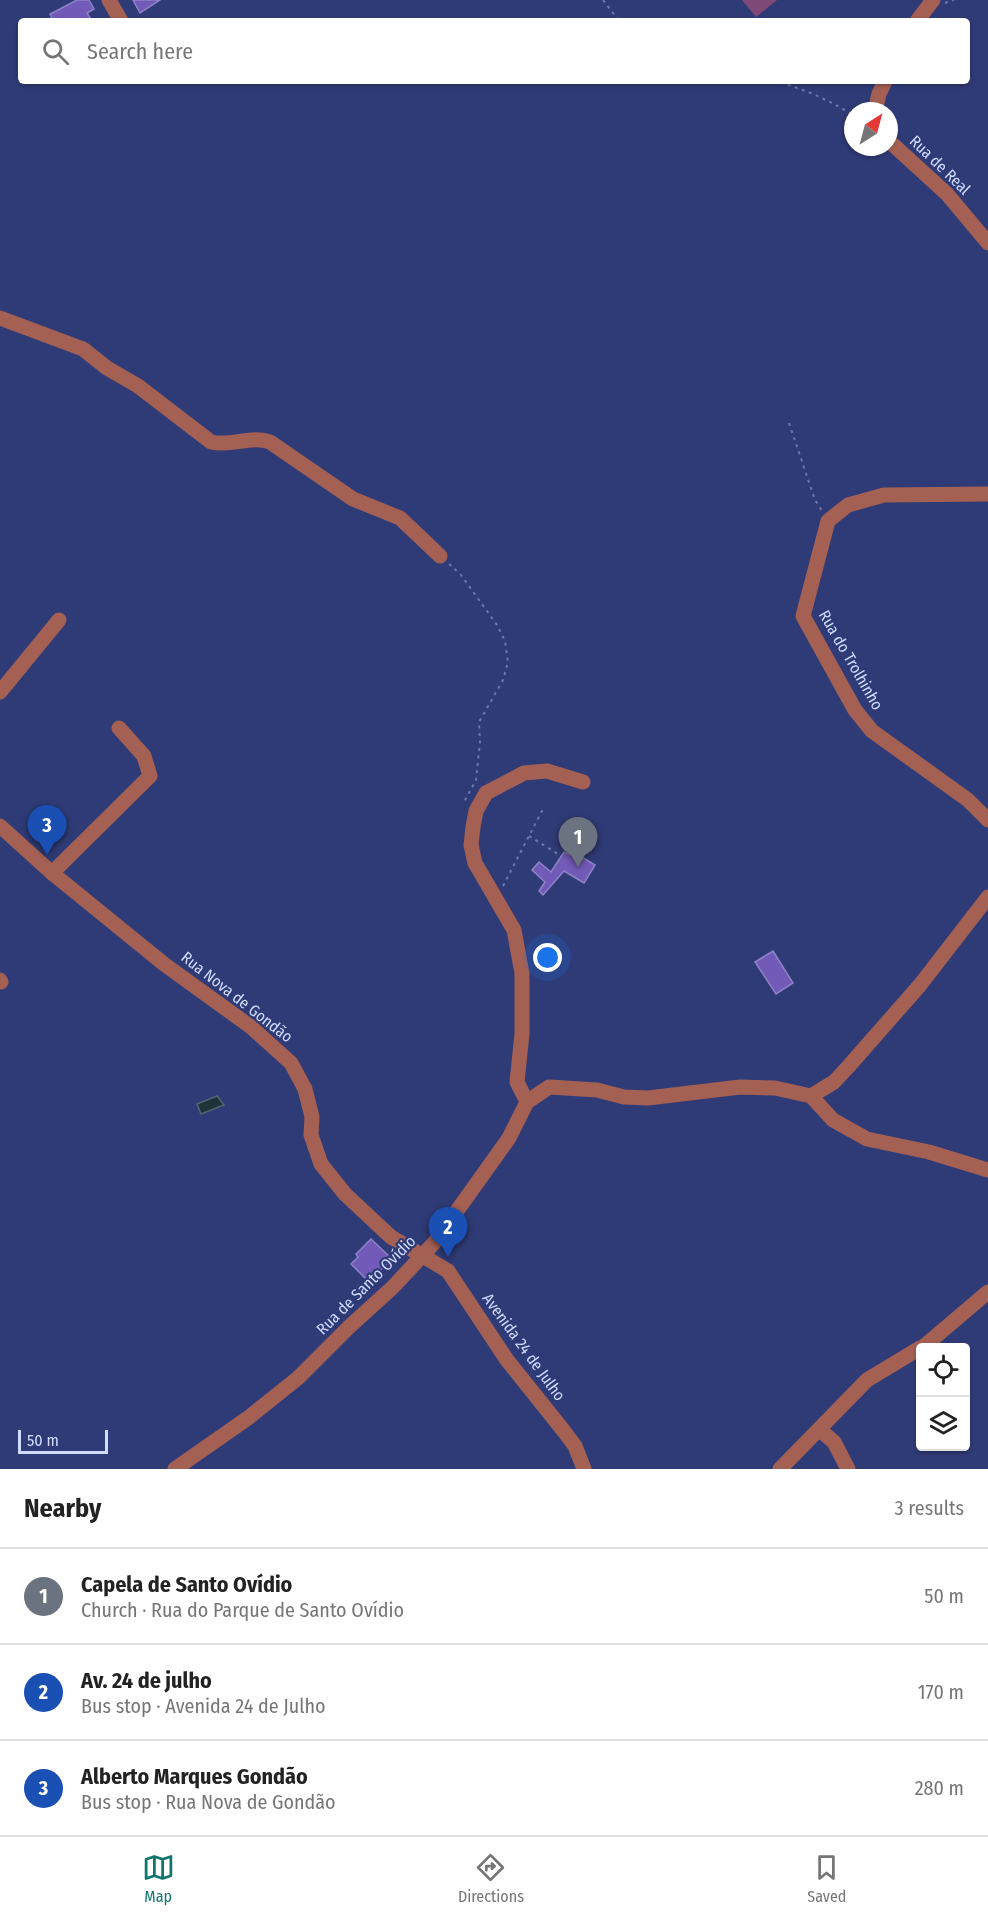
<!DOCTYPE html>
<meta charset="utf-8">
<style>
body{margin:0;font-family:"Fira Sans Condensed",sans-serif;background:#f2f2f2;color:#222}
.controls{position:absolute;right:18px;bottom:18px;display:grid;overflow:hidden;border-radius:6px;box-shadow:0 2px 4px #0004}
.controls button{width:54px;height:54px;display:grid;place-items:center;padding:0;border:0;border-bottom:2px solid #e0e0e0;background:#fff;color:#222;font:30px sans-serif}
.compass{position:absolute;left:844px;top:102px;width:54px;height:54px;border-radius:50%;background:#fff;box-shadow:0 2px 4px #0004;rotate:36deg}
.scale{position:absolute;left:18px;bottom:15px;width:90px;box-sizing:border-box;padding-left:6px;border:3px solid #d0dbff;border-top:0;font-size:16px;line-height:21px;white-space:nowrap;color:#d0dbff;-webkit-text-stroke:4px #2f3b76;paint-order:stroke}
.you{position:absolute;left:548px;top:958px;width:21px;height:21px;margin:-15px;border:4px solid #fff;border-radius:50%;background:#1a73e8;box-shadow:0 0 0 9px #1a73e833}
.badge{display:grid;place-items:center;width:39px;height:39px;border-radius:50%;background:#0f766e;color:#fff;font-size:20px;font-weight:700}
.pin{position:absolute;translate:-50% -50px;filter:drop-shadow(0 2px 3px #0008)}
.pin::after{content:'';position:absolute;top:32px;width:21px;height:18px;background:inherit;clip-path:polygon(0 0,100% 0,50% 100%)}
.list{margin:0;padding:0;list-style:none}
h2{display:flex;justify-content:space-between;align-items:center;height:78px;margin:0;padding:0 24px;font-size:26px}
h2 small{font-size:20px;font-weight:400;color:#767676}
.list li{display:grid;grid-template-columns:39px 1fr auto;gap:18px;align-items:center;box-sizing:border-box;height:96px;padding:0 24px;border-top:2px solid #e0e0e0}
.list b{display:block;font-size:22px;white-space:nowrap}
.list p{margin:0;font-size:20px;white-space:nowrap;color:#767676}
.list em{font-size:20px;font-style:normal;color:#767676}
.icon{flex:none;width:33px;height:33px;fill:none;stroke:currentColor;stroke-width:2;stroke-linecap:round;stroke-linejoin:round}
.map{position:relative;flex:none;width:988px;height:1469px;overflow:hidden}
.search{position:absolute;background:#fff;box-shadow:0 2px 4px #0004;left:18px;right:18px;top:18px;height:66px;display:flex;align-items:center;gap:15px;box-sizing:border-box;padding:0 21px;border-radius:6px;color:#767676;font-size:22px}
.sheet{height:366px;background:#fff}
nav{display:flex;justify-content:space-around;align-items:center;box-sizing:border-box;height:84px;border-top:2px solid #e0e0e0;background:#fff;font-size:16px;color:#767676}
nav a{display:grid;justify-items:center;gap:3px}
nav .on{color:#0f766e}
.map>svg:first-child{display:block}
</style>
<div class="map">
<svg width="988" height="1469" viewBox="0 0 988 1469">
<rect width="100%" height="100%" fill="#2f3b76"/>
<path fill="#7f4977" d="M 742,0 L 777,0 L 756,17 Z"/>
<path fill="#1e3338" stroke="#536574" stroke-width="1.5" d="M 217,1096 L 224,1105 L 201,1114 L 197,1104 Z"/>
<g fill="#725bb8" stroke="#8f82c6" stroke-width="1.5">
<path d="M 77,0 L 89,0 L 94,9 L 87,13 L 92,21 L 53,21 L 50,14 Z"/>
<path d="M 133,0 L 160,0 L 140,13 Z"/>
<path d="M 572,851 L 595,865 L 584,883 L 564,871 L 543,895 L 539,891 L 545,882 L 532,870 L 539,862 L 551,872 L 564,852 L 570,855 Z"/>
<path d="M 773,951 L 793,983 L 776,994 L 755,962 Z"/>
<path d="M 371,1239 L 392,1259 L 369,1282 L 351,1264 L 358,1257 L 356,1254 Z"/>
</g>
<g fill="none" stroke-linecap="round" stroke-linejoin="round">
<g stroke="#6c78aa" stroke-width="2" stroke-dasharray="3 4.5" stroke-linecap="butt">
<path d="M 603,0 L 619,21"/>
<path d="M 945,3 L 954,0"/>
<path d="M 773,81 C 803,88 827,99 853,115"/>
<path d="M 789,423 L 815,500 L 822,511"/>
<path d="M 449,564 L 461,575 L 497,625 L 505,641 L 508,662 L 503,680 L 479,722 L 480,742 L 476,780 L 464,802"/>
<path d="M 529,836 L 558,854"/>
<path d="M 503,886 L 543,809"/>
</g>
<g stroke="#a46053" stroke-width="15">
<path d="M 109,0 L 121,21"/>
<path d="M 917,21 L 933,0"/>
<path d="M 875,111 L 879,94 L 885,81"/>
<path d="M 889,141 L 947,194 L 988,243"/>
<path d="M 0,318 L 83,349 L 107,368 L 138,386 L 211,442 C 232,447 251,435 270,442 L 353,499 L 400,518 L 440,556"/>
<path d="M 988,494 L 884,495 L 848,505 L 828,521 L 803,616 L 855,710 L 872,731 L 968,800 L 988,820"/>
<path d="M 0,692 L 59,620"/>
<path d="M 0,826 L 52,873 L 164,964 L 251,1027 L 291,1063 L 305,1089 L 312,1117 L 311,1135 L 321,1164 L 345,1194 L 391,1237 L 448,1271 L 507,1360 L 563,1430 L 575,1446 L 584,1469"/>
<path d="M 52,873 L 150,776 L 144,756 L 119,728"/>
<path d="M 0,980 L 1,982"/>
<path d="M 811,1096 L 834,1082 L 848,1067 L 920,985 L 988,897"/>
<path d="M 527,1102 L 517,1082 L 522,1034 L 522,973 L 514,930 L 475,863 L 471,845 L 473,827 L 476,811 L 486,793 L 524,773 L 547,771 L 583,782"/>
<path d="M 922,1348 L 988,1292"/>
<path d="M 820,1430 L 834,1442 L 848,1469"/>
<path d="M 175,1469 L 248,1418 L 298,1378 L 349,1327 L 393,1287 L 434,1243 L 509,1138 L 527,1102 L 549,1087 L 597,1090 L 624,1097 L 648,1098 L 740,1087 L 775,1088 L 811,1096 L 833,1120 L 867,1139 L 929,1152 L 988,1170"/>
<path d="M 780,1469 L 867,1380 L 920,1348"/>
</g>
</g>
<g text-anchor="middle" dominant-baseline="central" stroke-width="4.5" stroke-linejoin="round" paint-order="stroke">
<g font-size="16" fill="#d0dbff" stroke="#2f3b76">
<text transform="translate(940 165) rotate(44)">Rua de Real</text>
<text transform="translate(851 660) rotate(60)">Rua do Trolhinho</text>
<text transform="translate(237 997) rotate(38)">Rua Nova de Gondão</text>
<text transform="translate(366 1285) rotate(-45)">Rua de Santo Ovídio</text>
<text transform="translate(524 1347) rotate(54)">Avenida 24 de Julho</text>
</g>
</g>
</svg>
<div class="controls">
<button><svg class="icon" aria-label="locate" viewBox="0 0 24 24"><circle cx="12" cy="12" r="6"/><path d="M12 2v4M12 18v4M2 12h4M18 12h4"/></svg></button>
<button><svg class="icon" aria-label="layers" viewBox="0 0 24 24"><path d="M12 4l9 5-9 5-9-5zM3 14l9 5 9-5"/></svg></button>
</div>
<svg class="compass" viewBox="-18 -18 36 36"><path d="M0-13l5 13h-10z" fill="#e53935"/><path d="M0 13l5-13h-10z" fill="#767676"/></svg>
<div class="scale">50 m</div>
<div class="you"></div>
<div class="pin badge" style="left:578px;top:867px;background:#6b7280">1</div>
<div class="pin badge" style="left:448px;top:1257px;background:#1a4fb4">2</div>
<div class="pin badge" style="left:47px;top:855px;background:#1a4fb4">3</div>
<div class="search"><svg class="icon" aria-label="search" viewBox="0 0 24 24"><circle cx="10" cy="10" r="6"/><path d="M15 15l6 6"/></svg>Search here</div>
</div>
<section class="sheet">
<h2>Nearby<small>3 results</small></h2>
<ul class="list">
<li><span class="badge" style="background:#6b7280">1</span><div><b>Capela de Santo Ovídio</b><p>Church · Rua do Parque de Santo Ovídio</p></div><em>50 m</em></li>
<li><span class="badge" style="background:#1a4fb4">2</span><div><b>Av. 24 de julho</b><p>Bus stop · Avenida 24 de Julho</p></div><em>170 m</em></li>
<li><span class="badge" style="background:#1a4fb4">3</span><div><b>Alberto Marques Gondão</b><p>Bus stop · Rua Nova de Gondão</p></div><em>280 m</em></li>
</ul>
</section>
<nav>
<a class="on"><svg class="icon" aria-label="map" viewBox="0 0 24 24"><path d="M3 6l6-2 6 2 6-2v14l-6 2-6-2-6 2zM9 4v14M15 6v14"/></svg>Map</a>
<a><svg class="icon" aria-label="directions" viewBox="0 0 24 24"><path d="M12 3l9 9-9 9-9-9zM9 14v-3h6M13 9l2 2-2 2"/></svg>Directions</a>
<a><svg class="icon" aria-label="saved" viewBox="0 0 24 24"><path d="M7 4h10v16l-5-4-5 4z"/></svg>Saved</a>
</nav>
